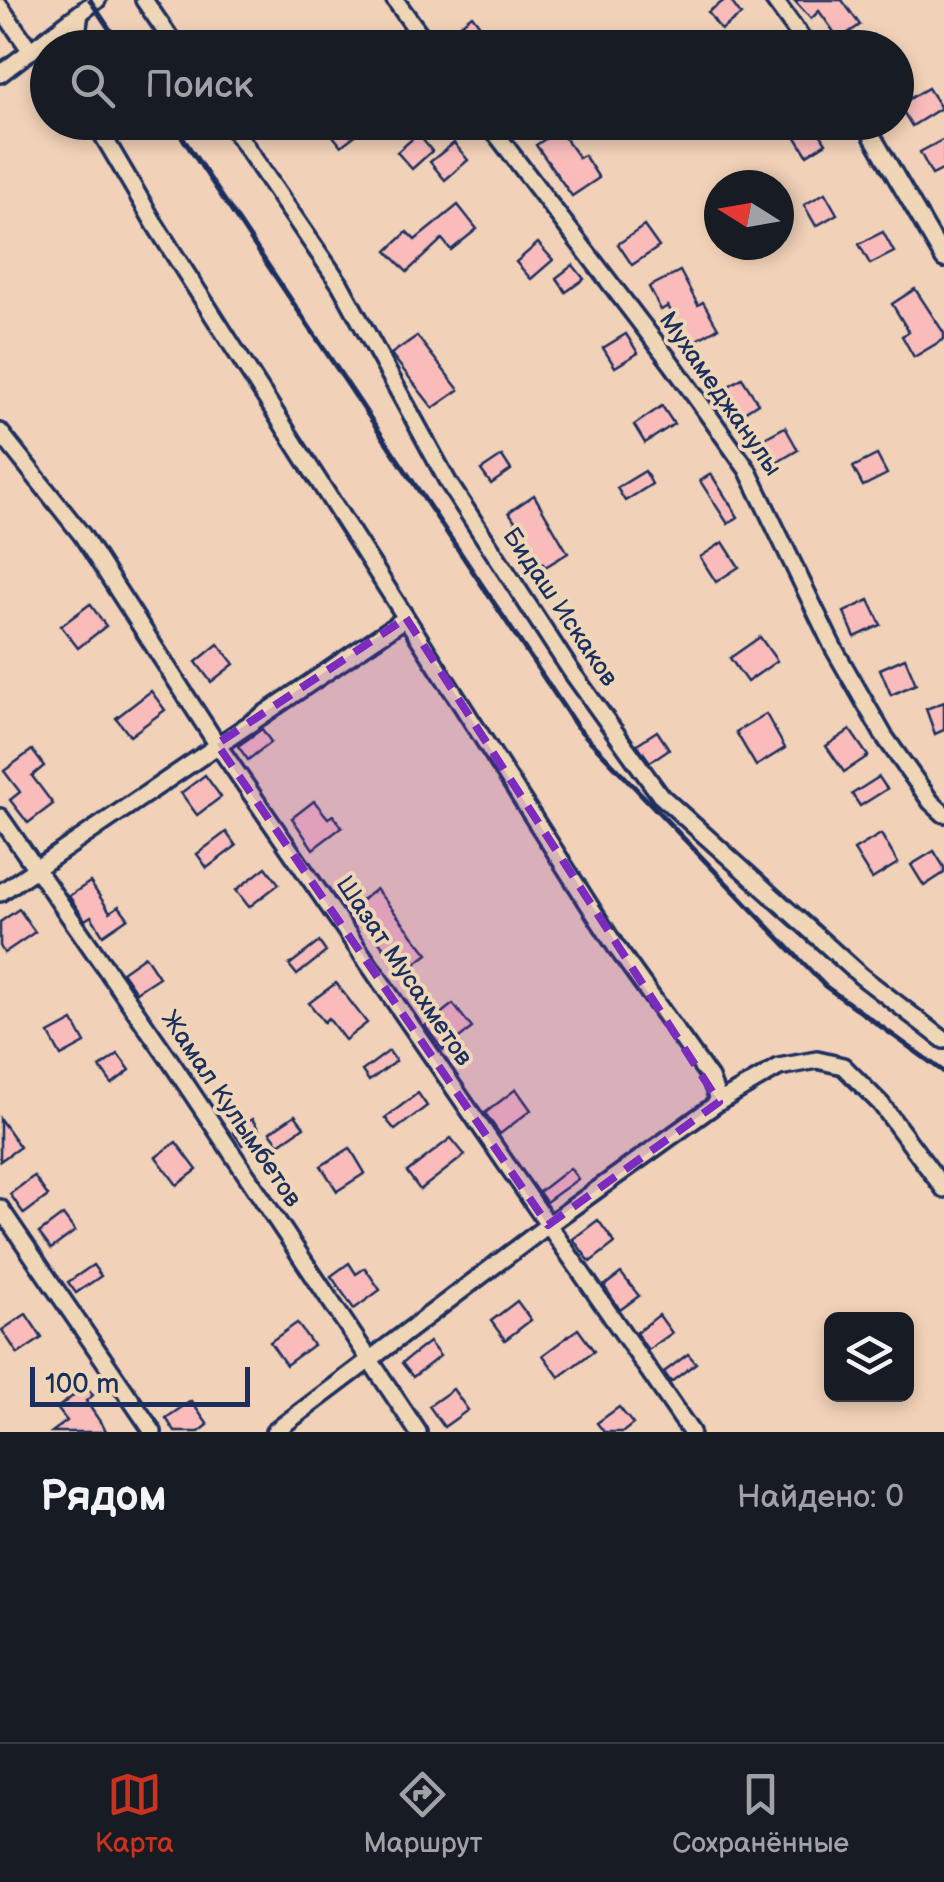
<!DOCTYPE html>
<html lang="ru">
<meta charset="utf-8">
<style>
body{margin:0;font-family:"Balsamiq Sans",sans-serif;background:#20242c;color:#f1f3f6}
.controls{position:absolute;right:30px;bottom:30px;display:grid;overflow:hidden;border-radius:15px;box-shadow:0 5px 15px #0003}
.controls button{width:90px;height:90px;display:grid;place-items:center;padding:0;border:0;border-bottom:2px solid #363941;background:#171b24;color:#f1f3f6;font:50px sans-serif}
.compass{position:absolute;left:704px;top:170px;width:90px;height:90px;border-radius:50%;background:#171b24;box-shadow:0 5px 15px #0003;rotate:281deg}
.scale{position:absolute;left:30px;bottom:25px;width:220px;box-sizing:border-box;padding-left:10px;border:5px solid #1b2f5e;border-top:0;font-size:28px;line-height:35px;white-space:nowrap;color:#1b2f5e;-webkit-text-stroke:8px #efd6b7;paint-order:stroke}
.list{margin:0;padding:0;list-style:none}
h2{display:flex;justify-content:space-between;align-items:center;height:130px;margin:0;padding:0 40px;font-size:42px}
h2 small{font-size:32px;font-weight:400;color:#9ea1a6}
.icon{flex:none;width:55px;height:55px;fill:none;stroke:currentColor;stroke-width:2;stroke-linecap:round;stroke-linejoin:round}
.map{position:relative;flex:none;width:944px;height:1432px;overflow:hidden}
.search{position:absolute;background:#171b24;box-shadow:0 5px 15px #0003;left:30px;right:30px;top:30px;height:110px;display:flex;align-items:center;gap:25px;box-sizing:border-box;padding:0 35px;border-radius:55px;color:#9ea1a6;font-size:38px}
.sheet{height:310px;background:#171b24}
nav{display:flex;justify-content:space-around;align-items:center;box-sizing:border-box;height:140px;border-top:2px solid #363941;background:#171b24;font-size:28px;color:#9ea1a6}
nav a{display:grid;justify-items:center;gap:5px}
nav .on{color:#c8321e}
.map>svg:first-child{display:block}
</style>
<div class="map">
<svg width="944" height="1432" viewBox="0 0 944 1432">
<rect width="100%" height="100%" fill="#f1d1b8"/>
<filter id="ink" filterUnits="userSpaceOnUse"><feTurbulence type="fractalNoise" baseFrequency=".01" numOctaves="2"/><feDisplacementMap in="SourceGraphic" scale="20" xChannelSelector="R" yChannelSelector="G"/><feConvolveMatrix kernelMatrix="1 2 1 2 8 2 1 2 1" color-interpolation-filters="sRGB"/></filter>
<g filter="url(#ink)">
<g fill="#f9bcbb" stroke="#1b2f5e" stroke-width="2.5">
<path d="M 725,0 L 730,0 L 741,15 L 721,30 L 708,12 Z"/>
<path d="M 794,0 L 842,0 L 860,25 L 839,39 L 819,11 L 811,19 Z"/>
<path d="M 472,15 L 497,48 L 457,48 L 447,35 Z"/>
<path d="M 928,88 L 941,108 L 912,126 L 899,105 Z"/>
<path d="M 322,122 L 349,122 L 358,133 L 341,146 Z"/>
<path d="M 795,122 L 813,122 L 826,143 L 807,155 L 789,126 Z"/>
<path d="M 559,130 L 579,158 L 584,155 L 599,178 L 572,196 L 536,145 Z"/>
<path d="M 418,134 L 432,151 L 412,169 L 397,152 Z"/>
<path d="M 944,139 L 944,169 L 932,175 L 920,152 Z"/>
<path d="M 454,143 L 468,160 L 445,180 L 430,162 Z"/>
<path d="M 825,193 L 837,214 L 816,226 L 804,205 Z"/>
<path d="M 458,205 L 477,229 L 451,250 L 442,239 L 407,272 L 387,251 L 407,232 L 415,240 Z"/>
<path d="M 644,226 L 659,247 L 632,265 L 618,244 Z"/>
<path d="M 883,232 L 894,252 L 870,264 L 859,244 Z"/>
<path d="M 538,243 L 553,260 L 531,279 L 516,262 Z"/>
<path d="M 573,265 L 584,279 L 566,292 L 556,278 Z"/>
<path d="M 680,271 L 698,305 L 703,302 L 718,328 L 689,344 L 668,306 L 661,310 L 649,287 Z"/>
<path d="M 915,289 L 944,333 L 944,339 L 914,357 L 902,336 L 909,332 L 892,304 Z"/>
<path d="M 626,334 L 638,353 L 615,367 L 603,348 Z"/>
<path d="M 417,336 L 459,390 L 433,408 L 391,354 Z"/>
<path d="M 742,378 L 758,403 L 730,421 L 714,395 Z"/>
<path d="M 662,406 L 674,424 L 645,443 L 634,425 Z"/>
<path d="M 785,427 L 798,450 L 774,464 L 761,440 Z"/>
<path d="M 877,455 L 887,474 L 863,486 L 853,467 Z"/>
<path d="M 502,456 L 511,470 L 491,484 L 481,470 Z"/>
<path d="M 645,471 L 652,484 L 625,501 L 617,488 Z"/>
<path d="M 711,474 L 738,517 L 728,524 L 700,481 Z"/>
<path d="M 534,495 L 568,553 L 545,567 L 509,512 Z"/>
<path d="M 723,542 L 739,567 L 716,582 L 700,557 Z"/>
<path d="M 869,600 L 881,625 L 855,637 L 844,612 Z"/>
<path d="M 90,604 L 106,626 L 78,648 L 61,626 Z"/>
<path d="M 760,637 L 777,661 L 747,682 L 730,658 Z"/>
<path d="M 218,644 L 234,664 L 211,682 L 196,662 Z"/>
<path d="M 905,658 L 916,684 L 891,695 L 880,669 Z"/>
<path d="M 151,691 L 165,710 L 130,736 L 116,718 Z"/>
<path d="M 944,702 L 944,730 L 935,734 L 926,709 Z"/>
<path d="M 766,714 L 785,748 L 756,766 L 736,732 Z"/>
<path d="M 262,729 L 271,742 L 248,760 L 238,746 Z"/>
<path d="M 850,730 L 868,756 L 844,772 L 826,746 Z"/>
<path d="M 657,731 L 669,749 L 650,762 L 637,744 Z"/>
<path d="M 32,750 L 44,766 L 32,776 L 53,804 L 28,823 L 10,800 L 20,792 L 4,771 Z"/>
<path d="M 205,775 L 221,797 L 197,815 L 181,793 Z"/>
<path d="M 879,777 L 887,789 L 860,806 L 852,794 Z"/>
<path d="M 314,801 L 328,818 L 333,815 L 342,827 L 313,849 L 292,818 Z"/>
<path d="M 226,832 L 236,846 L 207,868 L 197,854 Z"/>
<path d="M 881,834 L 898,863 L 872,879 L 854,850 Z"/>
<path d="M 934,851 L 944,867 L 944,873 L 924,886 L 911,865 Z"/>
<path d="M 266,867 L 279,884 L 249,907 L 236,890 Z"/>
<path d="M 90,882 L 110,912 L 119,906 L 128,918 L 103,935 L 91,916 L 85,920 L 69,896 Z"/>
<path d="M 376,889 L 428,954 L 403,973 L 353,907 Z"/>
<path d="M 19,909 L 35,932 L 4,953 L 0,946 L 0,922 Z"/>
<path d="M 319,942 L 326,952 L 297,975 L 289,965 Z"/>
<path d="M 145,956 L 159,977 L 136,992 L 122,972 Z"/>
<path d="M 336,983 L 367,1023 L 345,1040 L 328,1018 L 324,1022 L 309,1003 Z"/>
<path d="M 453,1004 L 472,1028 L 443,1050 L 425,1026 Z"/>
<path d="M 73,1021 L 85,1043 L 61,1056 L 49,1034 Z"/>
<path d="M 389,1051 L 396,1061 L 369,1081 L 362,1071 Z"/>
<path d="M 118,1054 L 130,1070 L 112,1084 L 100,1067 Z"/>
<path d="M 516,1089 L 531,1110 L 500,1134 L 485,1113 Z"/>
<path d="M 418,1093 L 427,1106 L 395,1130 L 385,1118 Z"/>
<path d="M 295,1115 L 304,1127 L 279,1144 L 270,1132 Z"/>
<path d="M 0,1119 L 20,1147 L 0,1161 Z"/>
<path d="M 252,1119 L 260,1132 L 242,1145 L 233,1132 Z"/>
<path d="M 451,1138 L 465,1155 L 420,1190 L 407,1172 Z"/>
<path d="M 176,1142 L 197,1170 L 177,1185 L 156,1157 Z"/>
<path d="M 350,1148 L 365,1173 L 337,1191 L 321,1166 Z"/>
<path d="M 570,1168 L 578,1179 L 546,1202 L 539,1192 Z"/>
<path d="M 34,1176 L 48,1196 L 24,1214 L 10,1194 Z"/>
<path d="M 63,1215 L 75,1231 L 51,1249 L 39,1233 Z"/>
<path d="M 598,1220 L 615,1243 L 590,1262 L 573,1239 Z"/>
<path d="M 349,1263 L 356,1274 L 365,1268 L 380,1290 L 354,1309 L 331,1276 Z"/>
<path d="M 93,1265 L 101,1276 L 76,1293 L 68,1282 Z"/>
<path d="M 621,1273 L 639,1296 L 620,1310 L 604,1286 Z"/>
<path d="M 517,1301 L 531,1320 L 505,1340 L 491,1321 Z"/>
<path d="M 26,1314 L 42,1338 L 18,1354 L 2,1330 Z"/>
<path d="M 659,1315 L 672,1333 L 648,1350 L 636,1333 Z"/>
<path d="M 297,1323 L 313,1345 L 286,1365 L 270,1342 Z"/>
<path d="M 578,1329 L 594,1351 L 559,1377 L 543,1355 Z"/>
<path d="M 429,1342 L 440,1356 L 413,1377 L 402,1363 Z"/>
<path d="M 688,1354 L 696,1363 L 671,1382 L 664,1372 Z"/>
<path d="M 86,1386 L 93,1395 L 86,1401 L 107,1432 L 52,1432 L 67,1421 L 57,1408 Z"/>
<path d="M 453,1389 L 468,1410 L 444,1427 L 429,1406 Z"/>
<path d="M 191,1401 L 208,1425 L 199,1432 L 175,1432 L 166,1418 Z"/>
<path d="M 619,1407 L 633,1424 L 623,1432 L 604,1432 L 597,1423 Z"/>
</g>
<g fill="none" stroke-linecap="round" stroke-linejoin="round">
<defs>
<g id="minor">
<path d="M 144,0 L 177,48"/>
<path d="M 395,0 L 430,48"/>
<path d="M 774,0 L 809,48"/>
<path d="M 0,7 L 31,51"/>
<path d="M 75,48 L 80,13"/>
<path d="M 0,74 L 97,0"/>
<path d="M 95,122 L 156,226 L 616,947 L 710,1078 L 719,1102 L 779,1067 L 817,1060 L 843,1066 L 881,1104 L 944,1189"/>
<path d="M 229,122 L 340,284 L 448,482 L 571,671 L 660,795 L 861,976 L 944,1040"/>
<path d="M 487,122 L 672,364 L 747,469 L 833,647 L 884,736 L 931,802 L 944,814"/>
<path d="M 864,122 L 944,259"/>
<path d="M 0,432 L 82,535 L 217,744 L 691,1432"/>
<path d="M 0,817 L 171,1062 L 418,1432"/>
<path d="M 0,893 L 406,618"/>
<path d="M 0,1208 L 153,1432"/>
<path d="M 274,1432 L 548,1225 L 719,1102"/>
</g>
</defs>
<use href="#minor" stroke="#1b2f5e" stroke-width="22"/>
<use href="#minor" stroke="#efd6b7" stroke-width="15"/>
<g stroke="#1b2f5e" stroke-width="5">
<path d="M 90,0 L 122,48"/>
<path d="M 172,122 L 577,727 L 825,986 L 944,1072"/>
</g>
</g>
</g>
<path fill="#7b2cbf" fill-opacity="0.2" stroke="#7b2cbf" stroke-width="8" stroke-dasharray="20 12" stroke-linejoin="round" d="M 406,618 L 719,1102 L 548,1225 L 217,744 Z"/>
<g text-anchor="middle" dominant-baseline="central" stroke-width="8" stroke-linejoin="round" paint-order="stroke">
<g font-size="25" fill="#1b2f5e" stroke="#efd6b7">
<text transform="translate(720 394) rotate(55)">Мухамеджанулы</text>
<text transform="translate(560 607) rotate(56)">Бидаш Искаков</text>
<text transform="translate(404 971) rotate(56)">Шазат Мусахметов</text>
<text transform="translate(231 1109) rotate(56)">Жамал Кулымбетов</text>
</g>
</g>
</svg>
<div class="controls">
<button><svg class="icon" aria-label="layers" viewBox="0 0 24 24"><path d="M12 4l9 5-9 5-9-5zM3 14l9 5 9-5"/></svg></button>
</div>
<svg class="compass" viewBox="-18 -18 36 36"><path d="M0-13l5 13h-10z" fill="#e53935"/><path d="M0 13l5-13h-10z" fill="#9ea1a6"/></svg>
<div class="scale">100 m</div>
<div class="search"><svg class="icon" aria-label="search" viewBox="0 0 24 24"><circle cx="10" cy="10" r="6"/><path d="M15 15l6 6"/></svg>Поиск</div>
</div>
<section class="sheet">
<h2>Рядом<small>Найдено: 0</small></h2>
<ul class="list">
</ul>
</section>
<nav>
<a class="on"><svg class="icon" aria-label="map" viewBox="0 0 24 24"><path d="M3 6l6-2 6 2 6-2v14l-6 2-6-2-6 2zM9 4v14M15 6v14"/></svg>Карта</a>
<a><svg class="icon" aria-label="directions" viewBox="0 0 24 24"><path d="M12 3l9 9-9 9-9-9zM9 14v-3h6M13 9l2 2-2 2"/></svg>Маршрут</a>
<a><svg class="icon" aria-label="saved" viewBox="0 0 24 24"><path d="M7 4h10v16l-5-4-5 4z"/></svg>Сохранённые</a>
</nav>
